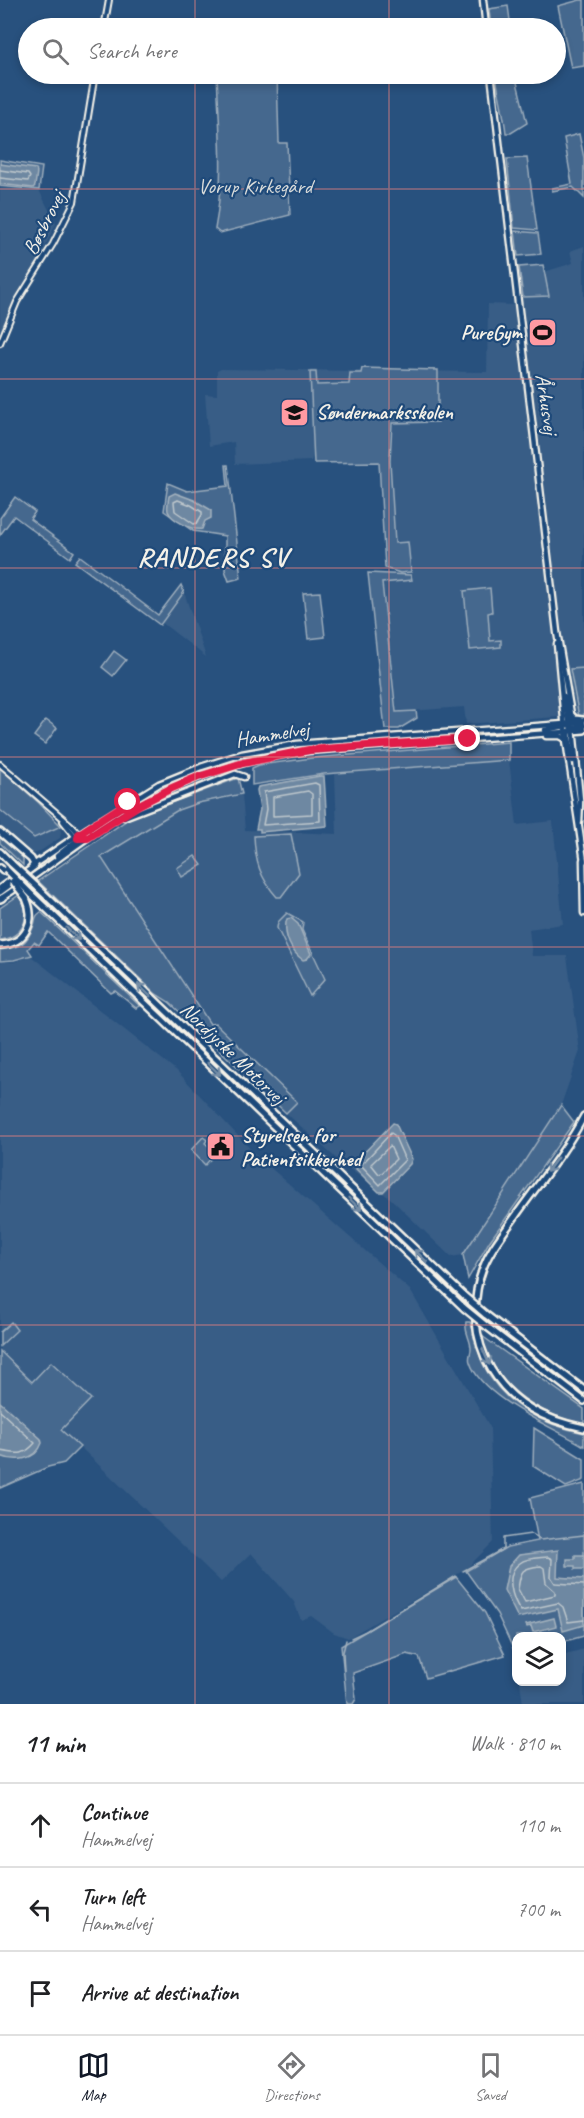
<!DOCTYPE html>
<meta charset="utf-8">
<style>
body{margin:0;font-family:Caveat,sans-serif;background:#f6f6f6;color:#202124}
.controls{position:absolute;right:18px;bottom:18px;display:grid;overflow:hidden;border-radius:12px;box-shadow:0 3px 9px #0003}
.controls button{width:54px;height:54px;display:grid;place-items:center;padding:0;border:0;border-bottom:2px solid #e0e0e0;background:#fff;color:#202124;font:30px sans-serif}
.stop{position:absolute;width:18px;height:18px;margin:-14px;border:4px solid #e11d48;border-radius:50%;background:#fff}
.stop.end{background:#e11d48;border-color:#fff;box-shadow:0 2px 6px #0008}
.list{margin:0;padding:0;list-style:none}
h2{display:flex;justify-content:space-between;align-items:center;height:78px;margin:0;padding:0 24px;font-size:26px}
h2 small{font-size:20px;font-weight:400;color:#757577}
.list li{display:grid;grid-template-columns:39px 1fr auto;gap:18px;align-items:center;box-sizing:border-box;height:84px;padding:0 24px;border-top:2px solid #e0e0e0}
.list b{display:block;font-size:22px;white-space:nowrap}
.list p{margin:0;font-size:20px;white-space:nowrap;color:#757577}
.list em{font-size:20px;font-style:normal;color:#757577}
.icon{flex:none;width:33px;height:33px;fill:none;stroke:currentColor;stroke-width:2;stroke-linecap:round;stroke-linejoin:round}
.map{position:relative;flex:none;width:584px;height:1704px;overflow:hidden}
.search{position:absolute;background:#fff;box-shadow:0 3px 9px #0003;left:18px;right:18px;top:18px;height:66px;display:flex;align-items:center;gap:15px;box-sizing:border-box;padding:0 21px;border-radius:33px;color:#757577;font-size:22px}
.sheet{height:330px;background:#fff}
nav{display:flex;justify-content:space-around;align-items:center;box-sizing:border-box;height:84px;border-top:2px solid #e0e0e0;background:#fff;font-size:16px;color:#757577}
nav a{display:grid;justify-items:center;gap:3px}
nav .on{color:#111827}
.map>svg:first-child{display:block}
</style>
<div class="map">
<svg width="584" height="1704" viewBox="0 0 584 1704">
<rect width="100%" height="100%" fill="#28517e"/>
<filter id="ink" filterUnits="userSpaceOnUse"><feTurbulence type="fractalNoise" baseFrequency=".0167" numOctaves="2"/><feDisplacementMap in="SourceGraphic" scale="12" xChannelSelector="R" yChannelSelector="G"/><feConvolveMatrix kernelMatrix="1 2 1 2 8 2 1 2 1" color-interpolation-filters="sRGB"/></filter>
<g filter="url(#ink)">
<g fill="#375d86">
<path d="M 0,186 L 39,190 L 56,224 L 0,337 Z"/>
<path d="M 584,246 L 584,715 L 466,724 L 464,707 L 396,712 L 382,582 L 412,579 L 408,543 L 395,544 L 390,467 L 395,371 L 487,372 L 488,304 L 513,305 L 544,272 L 573,263 L 570,251 Z"/>
<path d="M 221,369 L 360,371 L 384,455 L 313,457 L 311,461 L 235,464 L 234,442 L 209,446 L 205,394 L 217,395 L 217,371 Z"/>
<path d="M 184,592 L 206,657 L 161,622 Z"/>
<path d="M 509,760 L 517,825 L 553,821 L 563,924 L 529,929 L 532,956 L 567,956 L 580,1051 L 561,1105 L 463,1255 L 451,1257 L 391,1199 L 340,1162 L 286,1113 L 296,1101 L 215,1023 L 211,1025 L 101,856 L 178,810 L 198,803 L 242,794 L 245,830 L 337,834 L 335,774 Z"/>
<path d="M 0,771 L 59,824 L 61,832 L 60,838 L 39,852 L 33,854 L 26,852 L 0,828 Z"/>
<path d="M 31,956 L 177,1071 L 256,1155 L 410,1290 L 490,1427 L 493,1542 L 466,1569 L 348,1638 L 334,1633 L 311,1616 L 301,1620 L 294,1602 L 251,1553 L 221,1582 L 80,1447 L 60,1430 L 90,1399 L 52,1362 L 32,1382 L 0,1351 L 0,962 L 14,962 Z"/>
<path d="M 584,1649 L 584,1704 L 523,1704 L 520,1682 L 562,1682 L 562,1655 Z"/>
</g>
<g fill="#45688e" stroke="#9cacbb" stroke-width="1.5">
<path d="M 580,0 L 584,0 L 584,66 L 571,68 L 558,6 Z"/>
<path d="M 508,6 L 511,28 L 491,28 L 489,9 Z"/>
<path d="M 217,74 L 277,74 L 279,143 L 287,143 L 290,215 L 220,233 L 215,229 C 225,177 219,126 217,74 Z"/>
<path d="M 496,74 L 515,74 L 527,123 L 511,133 L 506,133 C 504,113 498,94 496,74 Z"/>
<path d="M 579,134 L 584,158 L 584,198 L 573,187 L 552,191 L 552,188 L 572,184 L 564,138 Z"/>
<path d="M 527,158 L 537,230 L 514,228 L 507,159 Z"/>
<path d="M 0,160 L 42,167 L 39,190 L 0,186 Z"/>
<path d="M 515,231 L 538,233 L 541,254 L 518,256 Z"/>
<path d="M 543,265 L 549,296 L 523,297 L 519,267 Z"/>
<path d="M 362,368 L 438,370 L 438,422 L 392,423 L 390,461 L 395,543 L 408,542 L 411,572 L 400,573 L 385,568 L 379,462 L 314,463 L 310,372 L 316,372 L 317,385 L 349,384 L 350,373 L 361,373 Z"/>
<path d="M 226,465 L 228,465 L 241,578 L 229,581 L 225,570 L 225,536 L 193,531 L 164,511 L 168,483 L 187,491 L 228,486 Z"/>
<path d="M 15,497 L 35,512 L 30,519 L 74,552 L 70,558 L 14,516 L 0,535 L 0,518 Z"/>
<path d="M 80,556 L 158,615 L 181,585 L 184,592 L 160,625 L 75,562 Z"/>
<path d="M 368,573 L 411,575 L 412,580 L 382,583 L 396,712 L 416,711 L 417,718 L 399,729 L 385,729 Z"/>
<path d="M 490,588 L 492,612 L 488,613 L 490,641 L 501,640 L 501,647 L 470,650 L 464,591 Z"/>
<path d="M 320,592 L 325,637 L 308,639 L 303,593 Z"/>
<path d="M 114,651 L 126,660 L 113,676 L 102,667 Z"/>
<path d="M 584,668 L 584,717 L 579,717 L 570,669 Z"/>
<path d="M 46,720 L 57,728 L 45,744 L 34,736 Z"/>
<path d="M 509,742 L 509,760 L 324,774 L 252,785 L 252,768 L 259,765 L 312,758 Z"/>
<path d="M 0,768 L 39,803 L 61,826 L 34,838 L 0,810 Z"/>
<path d="M 237,768 L 236,772 L 154,803 L 152,801 L 207,777 Z"/>
<path d="M 238,778 L 242,794 L 198,803 L 178,810 L 101,857 L 210,1024 L 215,1023 L 297,1102 L 286,1113 L 169,1002 L 156,994 L 38,881 L 130,818 Z"/>
<path d="M 291,834 L 299,873 L 281,897 L 277,897 C 260,878 255,861 254,836 Z"/>
<path d="M 0,835 L 23,856 L 23,865 L 0,843 Z"/>
<path d="M 195,856 L 202,865 L 182,877 L 177,868 Z"/>
<path d="M 19,895 C 33,915 24,937 0,940 L 0,908 Z"/>
<path d="M 41,912 L 140,1006 L 136,1008 L 115,991 L 111,993 L 48,932 L 39,945 L 34,942 L 28,949 L 32,955 L 14,960 L 0,961 L 0,950 C 20,947 27,945 34,925 C 36,918 35,916 41,912 Z"/>
<path d="M 287,913 L 303,922 L 302,930 L 325,979 L 310,996 L 277,928 L 278,922 Z"/>
<path d="M 561,1105 L 574,1122 L 489,1242 L 468,1279 L 463,1255 Z"/>
<path d="M 203,1137 L 207,1140 L 205,1143 L 216,1153 L 205,1165 L 191,1150 Z"/>
<path d="M 11,1322 L 17,1330 L 0,1346 L 0,1332 Z"/>
<path d="M 466,1322 L 470,1322 C 476,1336 477,1352 484,1366 C 503,1405 543,1425 584,1433 L 584,1446 C 553,1427 481,1398 470,1362 C 468,1357 471,1354 471,1349 C 471,1339 464,1332 466,1322 Z"/>
<path d="M 482,1336 L 584,1409 L 584,1422 L 582,1424 C 536,1413 493,1386 482,1336 Z"/>
<path d="M 0,1351 L 32,1382 L 51,1362 L 91,1399 L 61,1430 L 80,1447 L 64,1463 L 48,1467 L 0,1488 Z"/>
<path d="M 534,1428 L 584,1459 L 584,1480 L 566,1487 L 533,1466 Z"/>
<path d="M 584,1484 L 584,1636 L 562,1642 L 562,1636 L 516,1636 L 516,1655 L 497,1614 L 466,1571 L 507,1547 L 538,1541 L 530,1498 Z"/>
<path d="M 456,1577 L 485,1613 L 505,1655 L 426,1678 L 419,1657 L 407,1654 L 353,1673 L 356,1699 L 353,1704 L 347,1704 L 341,1646 Z"/>
</g>
<g fill="#6e88a2" stroke="#a4b2be" stroke-width="1.5">
<path d="M 0,164 L 36,169 L 37,172 L 35,186 L 33,188 L 0,184 Z"/>
<path d="M 175,493 L 194,500 L 211,510 L 211,518 L 205,521 L 202,529 C 193,531 171,520 168,511 C 167,507 168,501 169,496 Z"/>
<path d="M 320,776 L 324,776 L 327,826 L 260,832 L 260,829 L 256,829 L 260,809 L 257,790 L 258,787 Z"/>
<path d="M 291,918 L 298,924 L 311,954 L 307,959 L 303,960 C 291,952 284,936 286,922 L 287,919 Z"/>
<path d="M 393,1123 L 396,1124 L 412,1159 L 410,1164 L 383,1192 L 379,1192 L 352,1165 Z"/>
<path d="M 0,1402 L 41,1439 L 42,1443 C 36,1461 15,1462 0,1456 Z"/>
<path d="M 558,1550 L 557,1577 L 584,1579 L 584,1625 L 563,1631 L 558,1609 L 518,1618 L 504,1590 L 509,1566 L 519,1555 Z"/>
<path d="M 575,1555 L 584,1555 L 584,1569 L 575,1569 L 575,1566 L 567,1566 L 567,1559 L 575,1559 Z"/>
<path d="M 554,1618 L 556,1626 L 533,1632 L 531,1626 L 527,1627 L 526,1625 Z"/>
</g>
<g fill="none" stroke-linecap="round" stroke-linejoin="round">
<g stroke="#bec7cc" stroke-width="1.5">
<path d="M 0,170 L 28,174 L 30,177 L 28,181 L 0,178"/>
<path d="M 178,500 L 191,505 L 202,512 L 202,515 L 197,523 L 194,524 L 175,511 L 174,502 Z"/>
<path d="M 315,783 L 319,785 L 320,821 L 263,825 L 266,809 L 264,792 Z"/>
<path d="M 308,791 L 312,794 L 312,814 L 273,816 L 273,797 Z"/>
<path d="M 391,1133 L 394,1135 L 405,1160 L 380,1185 L 361,1165 Z"/>
<path d="M 390,1146 L 396,1159 L 382,1173 L 379,1174 L 371,1164 Z"/>
<path d="M 0,1411 L 35,1443 C 22,1458 16,1453 0,1451"/>
<path d="M 541,1566 L 544,1568 L 546,1583 L 555,1591 L 555,1595 L 525,1602 L 518,1589 C 521,1570 521,1568 541,1566 Z"/>
<path d="M 584,1585 L 555,1583 L 551,1577 L 552,1559 L 548,1557 C 540,1558 527,1557 520,1563 C 504,1574 512,1599 521,1611 L 558,1603 L 563,1607 L 568,1622 L 584,1620"/>
</g>
<g stroke="#a4b2be" stroke-width="1.5">
<path d="M 463,1571 L 503,1549 L 503,1538 L 531,1534 L 540,1540 L 584,1535"/>
<path d="M 351,1638 L 366,1631 L 456,1576"/>
<path d="M 344,1671 L 343,1652 L 346,1640"/>
</g>
<defs>
<g id="minor">
<path d="M 104,28 L 109,0"/>
<path d="M 0,343 L 17,302 L 53,244 L 74,202 L 95,74"/>
<path d="M 0,764 L 72,826 L 79,834"/>
<path d="M 63,821 L 75,836"/>
</g>
<g id="major">
<path d="M 483,0 L 486,28"/>
<path d="M 491,74 L 557,632 L 572,720"/>
<path d="M 557,644 L 566,740 L 584,861"/>
<path d="M 564,696 L 570,726"/>
<path d="M 573,728 L 580,800 L 579,822"/>
<path d="M 545,730 L 566,726"/>
<path d="M 568,731 L 573,761"/>
<path d="M 546,736 L 560,736 L 566,739"/>
<path d="M 124,817 L 235,774 L 244,777"/>
<path d="M 57,856 L 76,841 L 78,835"/>
<path d="M 583,860 L 584,913"/>
<path d="M 32,866 L 88,828 L 159,784 L 201,767 L 242,754 L 297,744 L 564,724"/>
<path d="M 0,888 L 15,877"/>
<path d="M 0,899 C 50,867 96,827 148,800 C 198,773 253,758 309,751 L 565,732"/>
</g>
<g id="highway">
<path d="M 572,716 L 575,719 L 583,720"/>
<path d="M 564,724 L 583,723"/>
<path d="M 573,731 L 584,730"/>
<path d="M 566,738 L 571,729 L 584,726"/>
<path d="M 0,832 L 31,859 L 35,866 L 0,892"/>
<path d="M 0,852 L 12,864"/>
<path d="M 0,868 L 3,871"/>
<path d="M 38,888 L 464,1296"/>
<path d="M 31,894 L 464,1308"/>
<path d="M 0,899 L 2,898"/>
<path d="M 0,945 C 27,944 36,920 26,898"/>
<path d="M 584,1116 C 565,1152 538,1184 514,1218 C 503,1234 490,1249 483,1268 C 471,1300 473,1339 491,1369 C 512,1404 545,1420 584,1428"/>
<path d="M 485,1314 L 584,1390"/>
<path d="M 486,1326 L 584,1401"/>
</g>
</defs>
<use href="#minor" stroke="#f4f1e8" stroke-width="8"/>
<use href="#major" stroke="#f4f1e8" stroke-width="9"/>
<use href="#highway" stroke="#f4f1e8" stroke-width="10"/>
<use href="#minor" stroke="#1f4a7a" stroke-width="4"/>
<use href="#major" stroke="#1f4a7a" stroke-width="4.5"/>
<use href="#highway" stroke="#1f4a7a" stroke-width="5"/>
<defs>
<g id="highway-bridge">
<path d="M 12,864 L 38,888"/>
<path d="M 6,869 L 31,894"/>
<path d="M 13,881 L 26,898"/>
<path d="M 464,1296 L 485,1314"/>
<path d="M 464,1308 L 486,1326"/>
</g>
</defs>
<use href="#highway-bridge" stroke="#f4f1e8" stroke-width="10" stroke-linecap="butt"/>
<use href="#highway-bridge" stroke="#1f4a7a" stroke-width="5"/>
</g>
<defs><path id="oneway-shaft" d="M-6 0H5M1.5-3L5.5 0L1.5 3" fill="none" stroke-width="1.6" stroke-linecap="round" stroke-linejoin="round" transform="scale(1.5)"/></defs>
<g stroke="#748da6">
<use href="#oneway-shaft" transform="translate(73 934) rotate(44)"/>
<use href="#oneway-shaft" transform="translate(144 990) rotate(-136)"/>
<use href="#oneway-shaft" transform="translate(214 1069) rotate(44)"/>
<use href="#oneway-shaft" transform="translate(552 1165) rotate(126)"/>
<use href="#oneway-shaft" transform="translate(355 1204) rotate(44)"/>
<use href="#oneway-shaft" transform="translate(421 1256) rotate(-136)"/>
<use href="#oneway-shaft" transform="translate(486 1357) rotate(66)"/>
</g>
</g>
<g fill="none" stroke-linecap="round" stroke-linejoin="round" filter="url(#ink)">
<path stroke="#e11d48" stroke-width="8" d="M 128,802 L 79,834 L 78,838 L 88,838 L 139,805 L 172,788 L 198,777 L 243,763 L 309,750 L 468,739"/>
</g>
<path fill="none" stroke="#e4827e" stroke-width="1.5" stroke-opacity="0.55" d="M 195,0 L 195,28M 389,0 L 389,28M 195,74 L 195,1704M 389,74 L 389,1704M 0,189 L 584,189M 0,379 L 584,379M 0,568 L 584,568M 0,757 L 584,757M 0,947 L 584,947M 0,1136 L 584,1136M 0,1325 L 584,1325M 0,1515 L 584,1515"/>
<defs>
<symbol id="stadium-square" viewBox="-11 -11 22 22"><rect x="-9" y="-9" width="18" height="18" rx="4" fill="#ff9aa2" stroke="#1f4a7a"/><path d="M0-5a6.5 5 0 1 0 0 10a6.5 5 0 1 0 0-10ZM-3.5-1.8h7v3.6h-7Z" fill="#111"/></symbol>
<symbol id="school-square" viewBox="-11 -11 22 22"><rect x="-9" y="-9" width="18" height="18" rx="4" fill="#ff9aa2" stroke="#1f4a7a"/><path d="M0-5L7-2L0 1L-7-2ZM-4 1L0 2.5L4 1V4Q0 6-4 4Z" fill="#111"/></symbol>
<symbol id="civic-square" viewBox="-11 -11 22 22"><rect x="-9" y="-9" width="18" height="18" rx="4" fill="#ff9aa2" stroke="#1f4a7a"/><path d="M-.6-6.5H3V-4.5H.6V-3L4-1V1h2V6H-6V1h2V-1L-.6-3ZM-1.2 2.5V6h2.4V2.5Z" fill="#111"/></symbol>
</defs>
<g fill-rule="evenodd">
<use href="#stadium-square" x="526" y="316" width="33" height="33"/>
<use href="#school-square" x="278" y="396" width="33" height="33"/>
<use href="#civic-square" x="204" y="1130" width="33" height="33"/>
</g>
<g text-anchor="middle" dominant-baseline="central" stroke-width="4.5" stroke-linejoin="round" paint-order="stroke">
<g font-size="21" fill="#dadcda" stroke="#1f4a7a">
<text x="255" y="186">Vorup Kirkegård</text>
</g>
<g font-size="21" fill="#f4f1e8" stroke="#1f4a7a">
<text transform="translate(44 223) rotate(-63)">Bøsbrovej</text>
<text transform="translate(547 404) rotate(82)">Århusvej</text>
<text transform="translate(272 734) rotate(-9)">Hammelvej</text>
<text transform="translate(233 1053) rotate(44)">Nordjyske Motorvej</text>
</g>
<g font-size="21" font-weight="bold" fill="#f4f1e8" stroke="#1f4a7a" text-anchor="start">
<text x="522" y="332" text-anchor="end">PureGym</text>
<text x="316" y="412">Søndermarksskolen</text>
<text x="241" y="1135">Styrelsen for<tspan x="241" dy="24">Patientsikkerhed</tspan></text>
</g>
<g font-size="27" font-weight="bold" letter-spacing="1.5" fill="#f4f1e8" stroke="#1f4a7a">
<text x="213" y="557">RANDERS SV</text>
</g>
</g>
</svg>
<div class="controls">
<button><svg class="icon" aria-label="layers" viewBox="0 0 24 24"><path d="M12 4l9 5-9 5-9-5zM3 14l9 5 9-5"/></svg></button>
</div>
<div class="stop" style="left:128px;top:802px"></div>
<div class="stop end" style="left:468px;top:739px"></div>
<div class="search"><svg class="icon" aria-label="search" viewBox="0 0 24 24"><circle cx="10" cy="10" r="6"/><path d="M15 15l6 6"/></svg>Search here</div>
</div>
<section class="sheet">
<h2>11 min<small>Walk · 810 m</small></h2>
<ul class="list">
<li><svg class="icon" aria-label="ahead" viewBox="0 0 24 24"><path d="M12 20V5M6 11l6-6 6 6"/></svg><div><b>Continue</b><p>Hammelvej</p></div><em>110 m</em></li>
<li><svg class="icon" aria-label="left" viewBox="0 0 24 24"><path d="M17 20v-9H6M10 6l-5 5 5 5"/></svg><div><b>Turn left</b><p>Hammelvej</p></div><em>700 m</em></li>
<li><svg class="icon" aria-label="arrive" viewBox="0 0 24 24"><path d="M6 21V4h12l-3 4 3 4H6"/></svg><div><b>Arrive at destination</b></div></li>
</ul>
</section>
<nav>
<a class="on"><svg class="icon" aria-label="map" viewBox="0 0 24 24"><path d="M3 6l6-2 6 2 6-2v14l-6 2-6-2-6 2zM9 4v14M15 6v14"/></svg>Map</a>
<a><svg class="icon" aria-label="directions" viewBox="0 0 24 24"><path d="M12 3l9 9-9 9-9-9zM9 14v-3h6M13 9l2 2-2 2"/></svg>Directions</a>
<a><svg class="icon" aria-label="saved" viewBox="0 0 24 24"><path d="M7 4h10v16l-5-4-5 4z"/></svg>Saved</a>
</nav>
